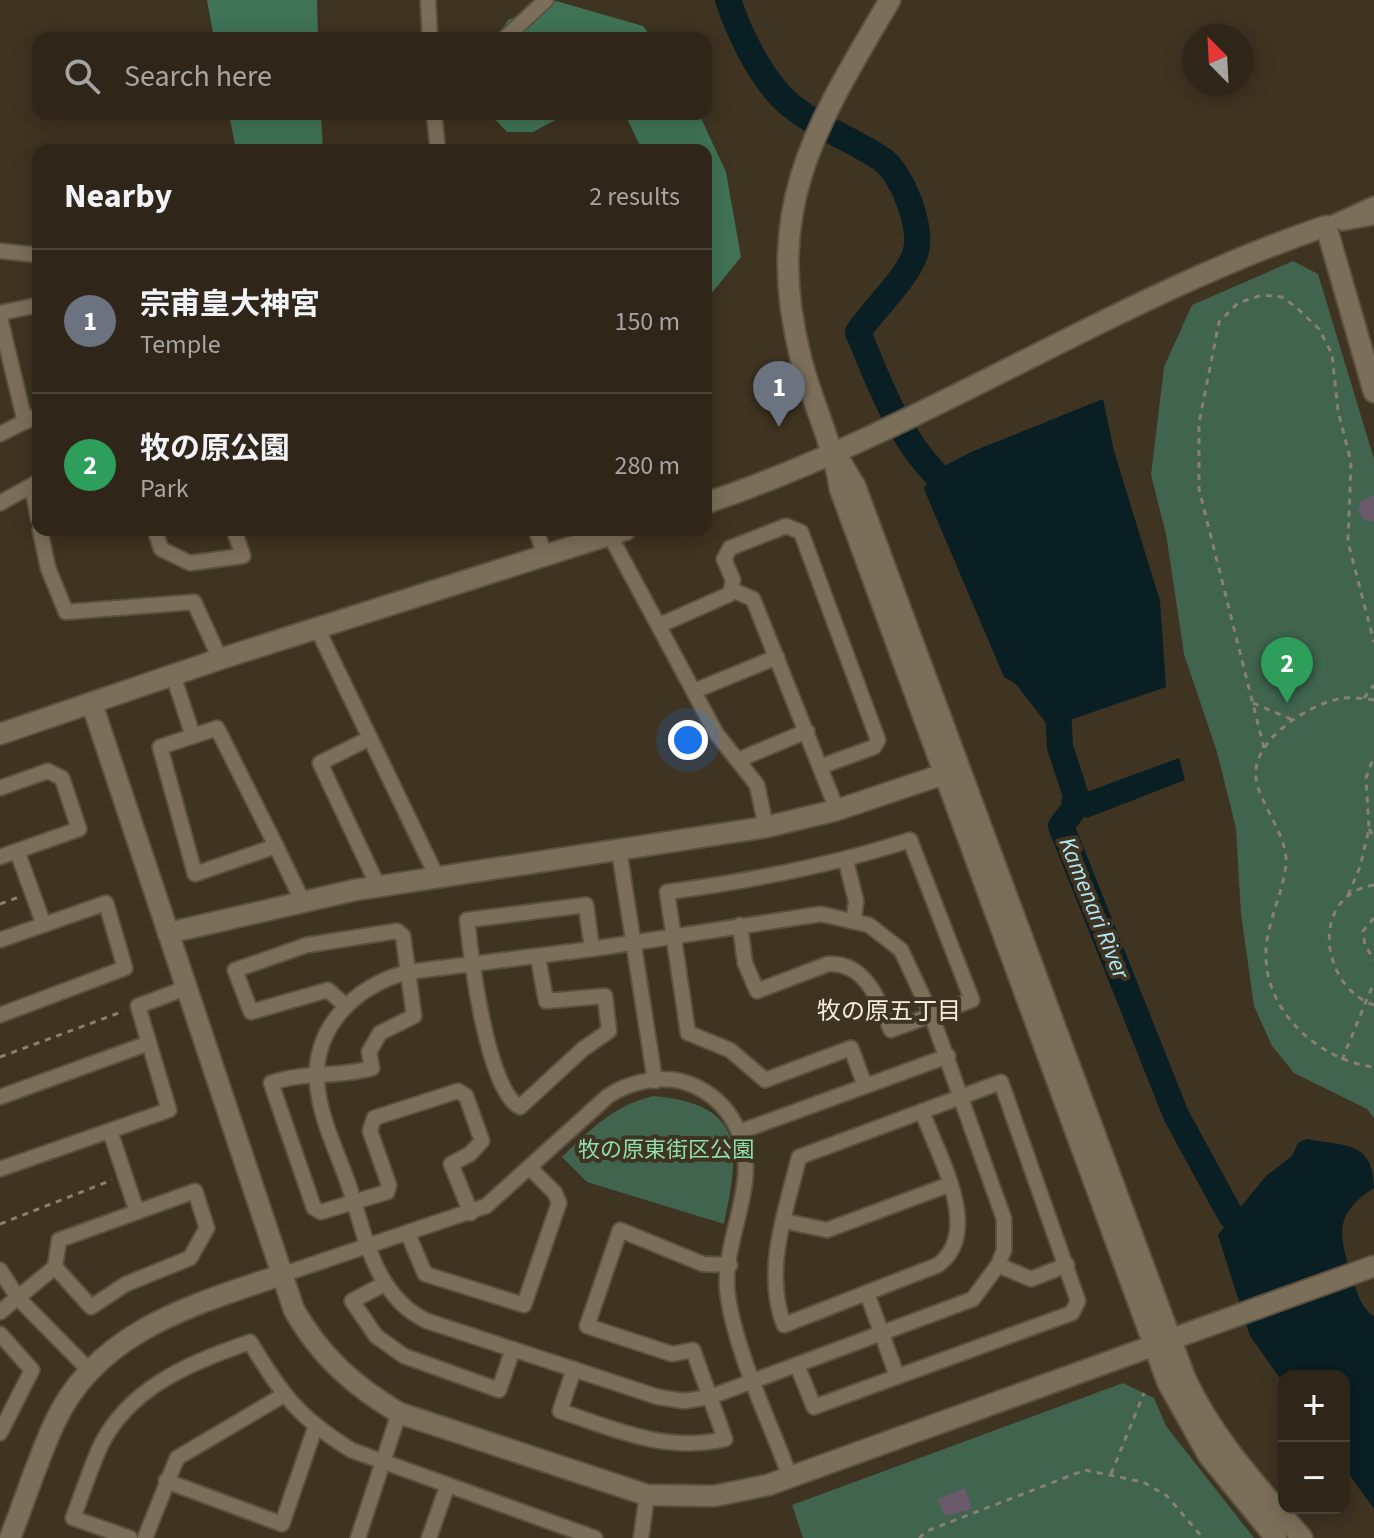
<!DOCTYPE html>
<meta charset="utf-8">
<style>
body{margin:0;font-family:"Source Sans 3","Noto Sans JP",sans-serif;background:#3b3226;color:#f1f3f6}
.controls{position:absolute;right:24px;bottom:24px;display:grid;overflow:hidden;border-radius:16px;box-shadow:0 4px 20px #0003}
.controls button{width:72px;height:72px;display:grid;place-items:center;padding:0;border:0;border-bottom:2px solid #4a4338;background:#2f2619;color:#f1f3f6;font:40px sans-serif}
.compass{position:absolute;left:1182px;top:24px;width:72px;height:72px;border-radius:50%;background:#2f2619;box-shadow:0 4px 20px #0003;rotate:336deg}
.you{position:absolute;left:688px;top:740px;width:28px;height:28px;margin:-20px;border:6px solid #fff;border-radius:50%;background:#1a73e8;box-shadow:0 0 0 12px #1a73e833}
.badge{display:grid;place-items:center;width:52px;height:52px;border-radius:50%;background:#a1b3fd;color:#fff;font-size:26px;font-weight:700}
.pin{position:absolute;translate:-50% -66px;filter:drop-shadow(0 2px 4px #0008)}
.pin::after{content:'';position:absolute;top:42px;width:28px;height:24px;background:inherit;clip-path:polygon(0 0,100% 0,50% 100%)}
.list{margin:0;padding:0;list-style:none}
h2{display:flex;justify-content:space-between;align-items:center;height:104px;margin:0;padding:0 32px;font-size:34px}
h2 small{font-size:26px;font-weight:400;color:#a7a5a2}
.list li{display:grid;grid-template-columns:52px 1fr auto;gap:24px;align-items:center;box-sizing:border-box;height:144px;padding:0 32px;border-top:2px solid #4a4338}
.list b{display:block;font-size:30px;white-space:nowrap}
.list p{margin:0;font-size:26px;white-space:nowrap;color:#a7a5a2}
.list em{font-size:26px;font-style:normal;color:#a7a5a2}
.icon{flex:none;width:44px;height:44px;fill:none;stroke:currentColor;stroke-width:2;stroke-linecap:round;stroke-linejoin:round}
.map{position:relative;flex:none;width:1374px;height:1538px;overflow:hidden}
.search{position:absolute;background:#2f2619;box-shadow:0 4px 20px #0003;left:32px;top:32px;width:680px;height:88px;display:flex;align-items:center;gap:20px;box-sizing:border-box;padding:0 28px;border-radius:16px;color:#a7a5a2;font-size:30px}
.panel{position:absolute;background:#2f2619;box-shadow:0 4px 20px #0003;left:32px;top:144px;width:680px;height:392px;border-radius:16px}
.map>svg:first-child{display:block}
</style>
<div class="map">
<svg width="1374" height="1538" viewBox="0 0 1374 1538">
<rect width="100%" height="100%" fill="#3f3321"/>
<g fill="#40644e">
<path d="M 1293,261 L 1318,274 L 1374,459 L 1374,1118 L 1367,1109 L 1294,1073 L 1272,1046 L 1254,1006 L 1241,914 L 1236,828 L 1217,752 L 1184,654 L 1166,534 L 1151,475 L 1164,367 L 1192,305 Z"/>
<path d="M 653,1096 C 746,1104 740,1150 724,1224 L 587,1182 L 562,1157 C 591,1129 613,1106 653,1096 Z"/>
<path d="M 1123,1383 L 1154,1398 L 1166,1426 L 1254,1538 L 803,1538 L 792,1505 Z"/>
</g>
<g fill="#407355">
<path d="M 207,0 L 317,0 L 318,38 L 214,38 Z"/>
<path d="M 556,1 L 643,26 L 652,38 L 497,38 L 508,20 Z"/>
<path d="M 229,114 L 321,114 L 323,150 L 236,150 Z"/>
<path d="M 490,114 L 566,114 L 533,132 L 507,132 Z"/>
<path d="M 625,114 L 699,114 L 726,172 L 741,257 L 706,300 L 706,150 L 642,150 Z"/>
</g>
<g fill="#091f24">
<path d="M 1103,399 L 1114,451 L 1160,601 L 1166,687 L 1049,727 L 1016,684 L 1004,677 L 924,489 L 931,473 L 971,452 Z"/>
<path d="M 1179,758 L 1185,780 L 1087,818 L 1073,810 L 1076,796 Z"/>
<path d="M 1307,1139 C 1344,1146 1374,1141 1374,1188 C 1335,1213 1338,1233 1351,1274 C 1357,1291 1359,1305 1374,1317 L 1374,1509 L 1344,1467 L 1344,1376 L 1284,1376 L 1284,1384 L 1250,1336 L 1218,1235 L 1266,1176 L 1292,1156 L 1298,1143 Z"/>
</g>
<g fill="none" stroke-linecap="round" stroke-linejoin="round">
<g stroke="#091f24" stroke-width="26">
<path d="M 728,0 C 739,32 754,64 776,91 C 804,124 849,136 883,160 C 903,175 924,230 915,254 C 907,278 873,310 858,332 C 882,391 905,454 957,493"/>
<path d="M 1057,690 L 1060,747 L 1076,796 L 1073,810 L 1061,826 L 1176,1115 L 1231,1216 L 1260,1231"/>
</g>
</g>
<g fill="#6b5a6c">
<path d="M 1374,495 L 1374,522 L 1363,519 L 1358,511 L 1361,501 Z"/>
<path d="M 965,1488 L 972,1509 L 945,1516 L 937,1499 Z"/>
</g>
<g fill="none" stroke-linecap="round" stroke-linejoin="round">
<defs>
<g id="street">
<path d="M 428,0 L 430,38"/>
<path d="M 505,38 L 546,0"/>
<path d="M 434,114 L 438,150"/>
<path d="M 1343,223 L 1374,217"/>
<path d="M 1326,226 L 1374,204"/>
<path d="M 0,251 L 38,255"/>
<path d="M 0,313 L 38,305"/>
<path d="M 0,318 L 25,422"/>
<path d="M 0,434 L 38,415"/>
<path d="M 32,486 L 38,518"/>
<path d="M 0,503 L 38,482"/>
<path d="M 40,530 L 48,568 L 66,612 L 194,602 L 220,659"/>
<path d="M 155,530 L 161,549 L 190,563 L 243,556 L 234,530"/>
<path d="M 536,530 L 545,556"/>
<path d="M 607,530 L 716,733 L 757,785 L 766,827"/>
<path d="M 732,590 L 753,599 L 837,810"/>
<path d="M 660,625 L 730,594 L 733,580 L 724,559 L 730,548 L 786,526 L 801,532 L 878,740 L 874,747 L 822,766"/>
<path d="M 317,628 L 437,877"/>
<path d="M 173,675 L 193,736"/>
<path d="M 694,691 L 777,657"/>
<path d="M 217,728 L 276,846 L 195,874 L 160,747 Z"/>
<path d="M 370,738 L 320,763 L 378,886"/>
<path d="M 738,760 L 807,731"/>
<path d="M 0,788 L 48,771 L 62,778 L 79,829 L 0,857"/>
<path d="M 276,846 L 302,900"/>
<path d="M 619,850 L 655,1081"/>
<path d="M 17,851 L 44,925"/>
<path d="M 846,861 L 856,901 L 854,918"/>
<path d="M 821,914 L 869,925 L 901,950 L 931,1014 L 1004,1219 L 1004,1250 L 998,1265 L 973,1299 L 710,1397 L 684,1401 L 658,1397 L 427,1321 C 376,1297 366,1239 350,1189 C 340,1158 322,1123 318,1091 C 309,1030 354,986 408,972 L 592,949 Z"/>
<path d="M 740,925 L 745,963 L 757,991 L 828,964 C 866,962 879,1001 891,1030 L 972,1000 L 910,840 C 830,866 750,881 667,892 L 688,1033 L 730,1050 L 765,1080 L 851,1048 L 865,1086"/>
<path d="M 0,940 L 106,903 L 125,968 L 0,1015"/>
<path d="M 538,957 L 546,1001 L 605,996 L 609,1031 L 583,1049 L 520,1107 C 487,1091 471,957 467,920 L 586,905 L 592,949"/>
<path d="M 346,1006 L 328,990 L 251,1012 L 235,970 L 307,945 L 397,931 L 403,936 L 414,1016 L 380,1033 L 369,1052 L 372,1068 C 338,1078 304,1071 271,1083 L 314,1208 L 321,1212 L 387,1192 L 389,1185 L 370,1131 L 374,1118 L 458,1091 L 466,1096 L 482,1141 L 470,1154 L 451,1164 L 471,1213"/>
<path d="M 149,1043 L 138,1006 L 186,988"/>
<path d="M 0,1097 L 149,1043 L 169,1110 L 0,1169"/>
<path d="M 110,1131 L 137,1212"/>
<path d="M 739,1132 L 948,1056"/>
<path d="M 784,1221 L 827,1230 L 948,1185"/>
<path d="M 408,1234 L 425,1274 L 524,1305 L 559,1203 L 555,1193 L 531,1169"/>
<path d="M 998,1265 L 1031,1279 L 1067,1265"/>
<path d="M 0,1270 L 18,1298 L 90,1371"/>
<path d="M 281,1275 L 486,1206 L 608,1096 C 631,1081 664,1074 690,1084 C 710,1092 725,1105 735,1124 C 766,1180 719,1239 728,1297 C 736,1353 770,1422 790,1477"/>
<path d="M 384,1284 L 352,1301 L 376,1336 L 404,1356 L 499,1390 L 513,1349"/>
<path d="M 867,1293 L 897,1376"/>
<path d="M 0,1312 L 55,1267 L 59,1240 L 195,1191 L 207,1228 L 190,1258 L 126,1284 L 91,1307 L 55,1267"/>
<path d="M 0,1334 L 32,1370 L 0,1433"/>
<path d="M 797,1365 L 814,1407 L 1072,1313 L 1078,1301 L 1001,1082 L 799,1157 C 786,1211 763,1270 784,1325 L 938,1265 C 984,1231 937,1154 922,1111"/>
<path d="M 574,1369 L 560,1411 C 614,1429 666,1453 725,1439 L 693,1350 L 672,1354 L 587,1326 L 620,1230 L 703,1264 L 730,1265"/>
<path d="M 166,1481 L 282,1524 L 315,1428"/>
<path d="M 130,1538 L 73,1518 C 82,1494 90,1470 100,1447 C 128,1388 191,1362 250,1342 C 283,1396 297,1416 351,1450 L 595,1538"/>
<path d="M 145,1538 L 177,1458 L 282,1396"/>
<path d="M 358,1538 L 399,1413"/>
<path d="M 429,1538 L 447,1487"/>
<path d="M 641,1538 L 647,1495"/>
</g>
<g id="secondary">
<path d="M 890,0 C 817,124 763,205 800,355 C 811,401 833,442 840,489 L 1168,1383 L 1209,1456 L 1276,1538"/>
<path d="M 840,461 L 855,486 L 1185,1378 C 1213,1439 1259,1488 1302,1538"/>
<path d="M 706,503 C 921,431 1111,299 1326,226 L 1374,392"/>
<path d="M 92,704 L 294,1310 C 320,1356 354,1386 399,1413 L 647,1495 L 714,1496 L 768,1485 L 1374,1266"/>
<path d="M 0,734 L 220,659 L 625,530"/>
<path d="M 168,933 L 355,890 L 766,827 L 837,810 L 944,774"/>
<path d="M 10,1538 C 25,1500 37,1461 54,1424 C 96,1331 193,1305 281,1275"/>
</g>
</defs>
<use href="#street" stroke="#5c5141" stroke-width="18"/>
<use href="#secondary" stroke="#5c5141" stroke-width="24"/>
<g stroke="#8a8070" stroke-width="3" stroke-dasharray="6 6" stroke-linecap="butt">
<path d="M 1364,698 L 1374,685"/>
<path d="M 1374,700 C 1364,699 1353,697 1343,698 C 1310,703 1251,740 1256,778 C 1259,804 1288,835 1286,864 C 1283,896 1264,927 1266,959 C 1268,1015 1322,1061 1374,1067"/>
<path d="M 1253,703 L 1293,720"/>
<path d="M 1264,748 L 1199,489 L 1199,423 L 1219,322 L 1238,303 L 1262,295 L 1282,297 L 1297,308 L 1319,329 L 1332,354 L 1338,411 L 1351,462 L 1348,542 L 1374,642"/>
<path d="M 1369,829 L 1374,837"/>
<path d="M 1374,885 C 1309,895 1320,987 1374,1005"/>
<path d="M 1348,895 L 1360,867 L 1369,829 L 1366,778 L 1374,756"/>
<path d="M 0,904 L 19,897"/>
<path d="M 1374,918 L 1363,931 L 1365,945 L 1374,960"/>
<path d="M 0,1057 L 124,1011"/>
<path d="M 1342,1060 L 1374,982"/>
<path d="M 0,1224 L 112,1180"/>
<path d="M 1111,1474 L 1144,1393"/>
<path d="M 919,1538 L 927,1531 L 1085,1470 L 1143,1482 L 1167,1496 L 1203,1538"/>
</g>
<use href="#street" stroke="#7c6f5a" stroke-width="14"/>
<use href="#secondary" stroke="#7c6f5a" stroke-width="20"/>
</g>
<g text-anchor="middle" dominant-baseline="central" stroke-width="8" stroke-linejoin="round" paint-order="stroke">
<g font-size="22" fill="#90dfaf" stroke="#3f3321">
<text x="666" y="1150">牧の原東街区公園</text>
</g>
<g font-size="24" font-style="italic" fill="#b0eaf9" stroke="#3f3321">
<text transform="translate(1094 908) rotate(68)">Kamenari River</text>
</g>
<g font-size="24" fill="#f4ece0" stroke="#3f3321">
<text x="889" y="1011">牧の原五丁目</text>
</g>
</g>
</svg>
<div class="controls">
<button>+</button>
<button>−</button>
</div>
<svg class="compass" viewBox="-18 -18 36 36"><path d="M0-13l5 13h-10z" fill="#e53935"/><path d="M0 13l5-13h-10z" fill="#a7a5a2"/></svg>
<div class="you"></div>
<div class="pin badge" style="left:779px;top:427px;background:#6b7280">1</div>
<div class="pin badge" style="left:1287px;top:703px;background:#2e9e5b">2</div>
<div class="search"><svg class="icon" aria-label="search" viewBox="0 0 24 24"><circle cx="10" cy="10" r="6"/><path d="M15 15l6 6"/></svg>Search here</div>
<section class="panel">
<h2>Nearby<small>2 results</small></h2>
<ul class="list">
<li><span class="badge" style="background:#6b7280">1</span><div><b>宗甫皇大神宮</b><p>Temple</p></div><em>150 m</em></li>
<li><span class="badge" style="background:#2e9e5b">2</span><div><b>牧の原公園</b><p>Park</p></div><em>280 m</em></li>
</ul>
</section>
</div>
